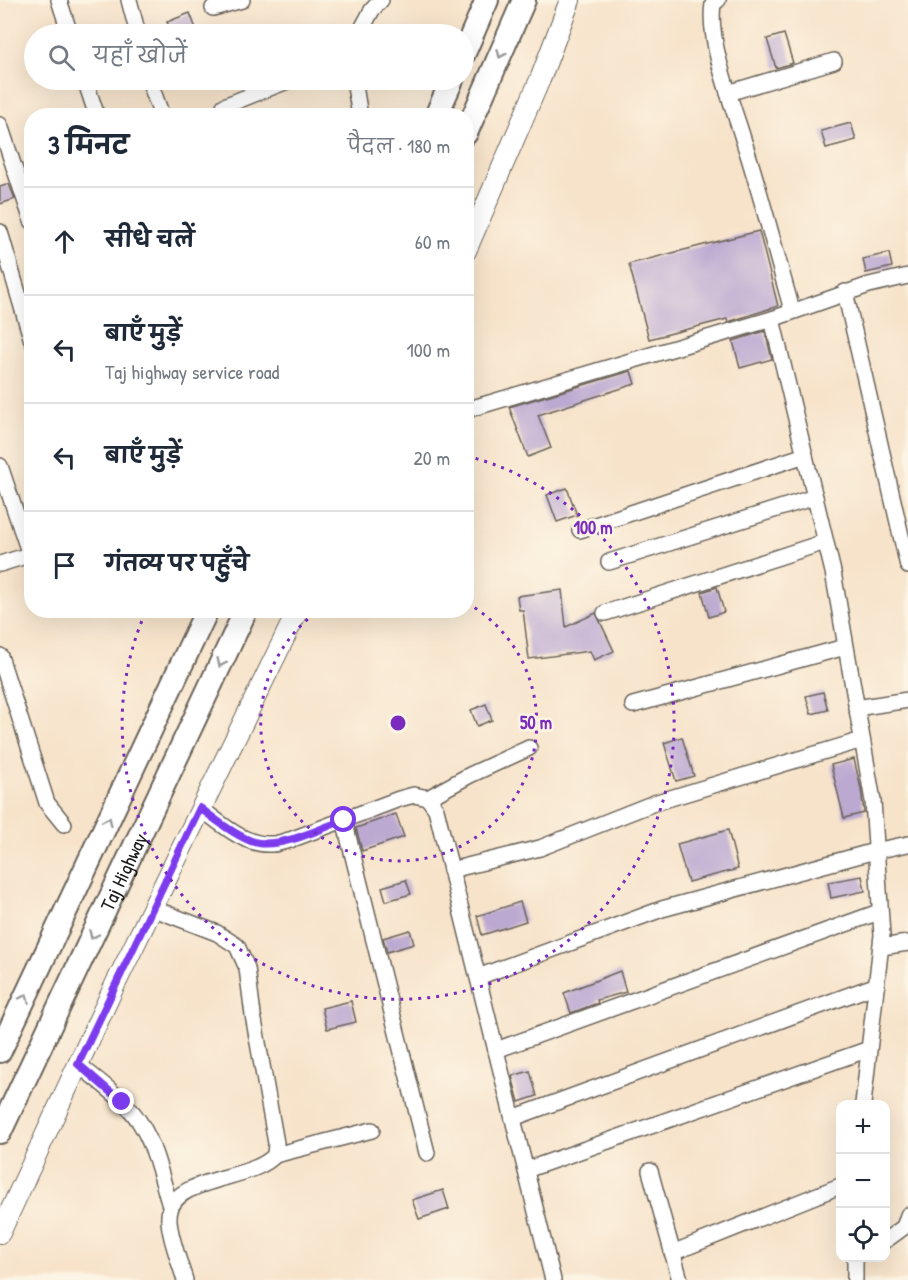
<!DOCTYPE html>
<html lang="hi">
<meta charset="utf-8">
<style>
body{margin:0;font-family:"Patrick Hand","Playpen Sans Deva",sans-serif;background:#f6f6f7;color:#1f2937}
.controls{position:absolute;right:18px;bottom:18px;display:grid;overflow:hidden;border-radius:12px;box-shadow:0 6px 24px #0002}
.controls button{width:54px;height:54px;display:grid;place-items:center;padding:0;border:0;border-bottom:2px solid #e0e1e3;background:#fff;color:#1f2937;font:30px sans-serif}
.stop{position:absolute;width:18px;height:18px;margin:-14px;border:4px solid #7c3aed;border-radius:50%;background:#fff}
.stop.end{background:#7c3aed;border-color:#fff;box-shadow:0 2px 6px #0008}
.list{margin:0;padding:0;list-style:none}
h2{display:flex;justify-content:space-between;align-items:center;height:78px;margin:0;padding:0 24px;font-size:26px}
h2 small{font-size:20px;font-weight:400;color:#747a83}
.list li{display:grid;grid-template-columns:39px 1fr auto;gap:18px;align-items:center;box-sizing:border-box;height:108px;padding:0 24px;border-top:2px solid #e0e1e3}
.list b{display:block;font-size:22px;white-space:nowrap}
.list p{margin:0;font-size:20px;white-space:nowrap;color:#747a83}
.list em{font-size:20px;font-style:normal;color:#747a83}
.icon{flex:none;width:33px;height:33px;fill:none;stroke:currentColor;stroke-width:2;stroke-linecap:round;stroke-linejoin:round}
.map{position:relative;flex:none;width:908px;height:1280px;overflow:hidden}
.search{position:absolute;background:#fff;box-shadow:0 6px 24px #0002;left:24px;top:24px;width:450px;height:66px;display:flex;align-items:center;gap:15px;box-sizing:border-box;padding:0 21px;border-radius:33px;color:#747a83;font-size:22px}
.panel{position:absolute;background:#fff;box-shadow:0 6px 24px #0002;left:24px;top:108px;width:450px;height:510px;border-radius:24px}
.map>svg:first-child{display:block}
</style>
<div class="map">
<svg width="908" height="1280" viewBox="0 0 908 1280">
<rect width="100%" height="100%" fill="#fcf5e5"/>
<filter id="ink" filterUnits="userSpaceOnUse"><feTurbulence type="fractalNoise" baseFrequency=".0167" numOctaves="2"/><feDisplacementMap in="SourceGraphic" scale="12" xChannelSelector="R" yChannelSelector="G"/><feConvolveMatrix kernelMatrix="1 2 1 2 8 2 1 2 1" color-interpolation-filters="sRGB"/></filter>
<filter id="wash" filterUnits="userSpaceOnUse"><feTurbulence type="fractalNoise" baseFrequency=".008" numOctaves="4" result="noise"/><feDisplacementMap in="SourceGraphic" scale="24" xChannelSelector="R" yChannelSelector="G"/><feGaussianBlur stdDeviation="1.35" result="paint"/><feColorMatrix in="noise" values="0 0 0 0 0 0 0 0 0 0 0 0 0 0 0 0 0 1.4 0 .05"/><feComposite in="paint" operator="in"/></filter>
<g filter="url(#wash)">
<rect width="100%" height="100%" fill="#f7e3ca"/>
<g id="blocks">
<g fill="#bca9d1">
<path d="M 190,13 L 198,34 L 172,34 L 167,22 Z"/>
<path d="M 784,34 L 793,63 L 776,68 L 767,39 Z"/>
<path d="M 851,123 L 856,140 L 826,148 L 821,131 Z"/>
<path d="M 9,184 L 15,199 L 0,204 L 0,187 Z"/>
<path d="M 759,231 L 778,306 L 728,322 L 727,319 L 649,339 L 629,264 Z"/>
<path d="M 889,253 L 892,267 L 866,273 L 863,259 Z"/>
<path d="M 765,331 L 772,359 L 740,368 L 733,341 Z"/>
<path d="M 631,371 L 635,384 L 538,415 L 551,448 L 528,457 L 509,407 Z"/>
<path d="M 567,488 L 577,515 L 557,522 L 547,495 Z"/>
<path d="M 717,587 L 724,612 L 709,617 L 702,592 Z"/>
<path d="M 562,590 L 566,627 L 596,613 L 614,651 L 594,660 L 590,651 L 529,659 L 523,610 L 519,610 L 517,596 Z"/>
<path d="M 823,692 L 828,710 L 811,714 L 806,696 Z"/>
<path d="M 486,704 L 492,720 L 477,726 L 471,710 Z"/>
<path d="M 682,737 L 694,776 L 676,781 L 664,743 Z"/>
<path d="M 854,759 L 861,789 L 864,813 L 844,818 L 831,765 Z"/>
<path d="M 396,814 L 404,837 L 362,851 L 356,828 Z"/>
<path d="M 728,830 L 738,869 L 688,882 L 677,844 Z"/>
<path d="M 862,876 L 865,891 L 831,898 L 828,882 Z"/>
<path d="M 406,880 L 411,894 L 386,901 L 382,887 Z"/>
<path d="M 520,902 L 526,921 L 482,935 L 477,916 Z"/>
<path d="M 410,930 L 414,944 L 387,952 L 383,938 Z"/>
<path d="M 620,971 L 626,992 L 597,1000 L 598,1003 L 571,1013 L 564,993 Z"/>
<path d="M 351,1001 L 356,1022 L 327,1029 L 322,1008 Z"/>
<path d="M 530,1071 L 537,1096 L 519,1102 L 512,1076 Z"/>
<path d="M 443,1190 L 449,1209 L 419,1219 L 412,1200 Z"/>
</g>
</g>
</g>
<g filter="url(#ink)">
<use href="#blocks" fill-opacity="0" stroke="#696259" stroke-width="1.5"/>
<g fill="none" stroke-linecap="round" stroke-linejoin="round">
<defs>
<g id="minor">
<path d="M 59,0 L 70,34"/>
<path d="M 129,0 L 138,34"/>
<path d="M 718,0 L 713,4 C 707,41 733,105 744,142 C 762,197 776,254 792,310"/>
<path d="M 213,8 L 242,0"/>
<path d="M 359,34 L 372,10 L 381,0"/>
<path d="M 85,80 L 97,116"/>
<path d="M 149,80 L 162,116"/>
<path d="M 354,80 L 360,116"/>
<path d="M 728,93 L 834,61"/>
<path d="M 224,106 L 290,80"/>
<path d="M 0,125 L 32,221"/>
<path d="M 0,232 L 32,341"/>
<path d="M 845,292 L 908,566"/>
<path d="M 772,319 L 833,572 L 873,801 L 882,935 L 863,1104"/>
<path d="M 466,410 L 772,319 L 869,285 L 908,276"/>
<path d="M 0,466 L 30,555"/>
<path d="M 580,530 L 805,455"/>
<path d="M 609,562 L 815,497"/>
<path d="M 0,564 L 32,554"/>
<path d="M 605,613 L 825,542"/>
<path d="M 0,656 L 47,803 L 64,824"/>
<path d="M 633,705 L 845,647"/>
<path d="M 856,708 L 908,700"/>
<path d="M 428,798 L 470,775 L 529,748"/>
<path d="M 200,808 C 221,823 244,846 272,844 C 278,844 284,841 290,840 L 399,799 L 414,795 L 428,798 L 436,809 L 553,1280"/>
<path d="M 344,820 L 427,1153"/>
<path d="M 451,870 L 540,848 L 654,803 L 862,740"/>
<path d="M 152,908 L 217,933 L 237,946 L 247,968 L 253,1015 L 276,1143 L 275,1155 C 252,1182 169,1176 169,1217 C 168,1232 180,1264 185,1280"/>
<path d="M 881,947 L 908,943"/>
<path d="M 478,977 L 662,909 L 875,851 L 908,844"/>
<path d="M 496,1050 L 879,912"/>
<path d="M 78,1064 C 100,1083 128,1101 142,1126 C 156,1150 162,1180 170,1206"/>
<path d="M 513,1118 L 877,985"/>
<path d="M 275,1155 L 372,1130"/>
<path d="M 526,1170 L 869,1049"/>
<path d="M 650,1171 L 680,1280"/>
<path d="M 886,1240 L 904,1227 L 908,1215"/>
<path d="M 672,1253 L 840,1186"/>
<path d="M 855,1258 L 855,1280"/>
</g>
<g id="tertiary">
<path d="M 466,251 L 541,77 L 570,0"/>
<path d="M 0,1233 L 113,989 L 298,610"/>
</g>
<g id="secondary">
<path d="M 464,53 L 487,0"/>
<path d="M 436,116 L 452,80"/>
<path d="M 466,133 L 524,0"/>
<path d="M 0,1051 L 207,610"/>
<path id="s1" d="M 0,1132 L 246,610"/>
</g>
</defs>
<use href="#minor" stroke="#696259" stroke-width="18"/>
<use href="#tertiary" stroke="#696259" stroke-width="22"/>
<use href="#secondary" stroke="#696259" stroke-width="26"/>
<use href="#minor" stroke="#fff" stroke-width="15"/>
<use href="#tertiary" stroke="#fff" stroke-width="20"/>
<use href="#secondary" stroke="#fff" stroke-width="22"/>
</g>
<defs><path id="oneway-chevron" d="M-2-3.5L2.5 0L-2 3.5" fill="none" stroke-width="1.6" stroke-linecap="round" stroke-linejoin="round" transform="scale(1.5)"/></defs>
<g stroke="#999">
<use href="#oneway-chevron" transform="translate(501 54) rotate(114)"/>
<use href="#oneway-chevron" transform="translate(221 663) rotate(115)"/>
<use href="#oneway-chevron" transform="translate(108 821) rotate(-65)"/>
<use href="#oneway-chevron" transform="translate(93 935) rotate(115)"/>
<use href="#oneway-chevron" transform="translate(25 998) rotate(-65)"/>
</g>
</g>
<g fill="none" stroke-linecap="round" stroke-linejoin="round" filter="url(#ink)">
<path stroke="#7c3aed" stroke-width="8" d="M 122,1102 L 78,1064 L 200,808 C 216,820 232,833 251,841 C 276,851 319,829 344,820"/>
</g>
<g fill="none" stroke="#7b2cbf" stroke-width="3" stroke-dasharray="3 6">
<path d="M467 603A138 138 0 1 1 318 611"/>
<path d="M467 456A276 276 0 1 1 146 611"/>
</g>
<g text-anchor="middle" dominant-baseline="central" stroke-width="5" stroke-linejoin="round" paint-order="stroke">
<g font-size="20" fill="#1c1c1c" stroke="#fcf5e5">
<text stroke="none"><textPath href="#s1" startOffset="288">Taj Highway</textPath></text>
</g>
</g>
<circle cx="398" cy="723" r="9" fill="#7b2cbf" stroke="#fcf5e5" stroke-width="3"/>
<g font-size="18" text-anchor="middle" font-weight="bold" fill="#7b2cbf" stroke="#fcf5e5" stroke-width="5" stroke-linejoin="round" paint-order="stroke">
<text x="593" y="534">100 m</text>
<text x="536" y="729">50 m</text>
</g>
</svg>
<div class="controls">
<button>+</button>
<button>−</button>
<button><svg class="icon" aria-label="locate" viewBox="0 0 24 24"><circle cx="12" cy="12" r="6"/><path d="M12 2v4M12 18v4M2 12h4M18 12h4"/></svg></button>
</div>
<div class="stop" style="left:344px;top:820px"></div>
<div class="stop end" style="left:122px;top:1102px"></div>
<div class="search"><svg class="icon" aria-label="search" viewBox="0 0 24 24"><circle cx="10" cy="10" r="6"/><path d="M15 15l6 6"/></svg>यहाँ खोजें</div>
<section class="panel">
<h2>3 मिनट<small>पैदल · 180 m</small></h2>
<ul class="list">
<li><svg class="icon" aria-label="ahead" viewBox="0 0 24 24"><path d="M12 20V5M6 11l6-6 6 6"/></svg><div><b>सीधे चलें</b></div><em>60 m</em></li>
<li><svg class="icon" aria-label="left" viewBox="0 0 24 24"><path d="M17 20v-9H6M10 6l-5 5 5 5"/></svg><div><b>बाएँ मुड़ें</b><p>Taj highway service road</p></div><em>100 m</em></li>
<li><svg class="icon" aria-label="left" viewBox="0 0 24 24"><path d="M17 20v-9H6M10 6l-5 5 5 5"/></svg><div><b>बाएँ मुड़ें</b></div><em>20 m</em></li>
<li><svg class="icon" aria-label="arrive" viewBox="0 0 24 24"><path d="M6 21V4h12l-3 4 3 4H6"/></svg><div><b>गंतव्य पर पहुँचे</b></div></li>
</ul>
</section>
</div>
